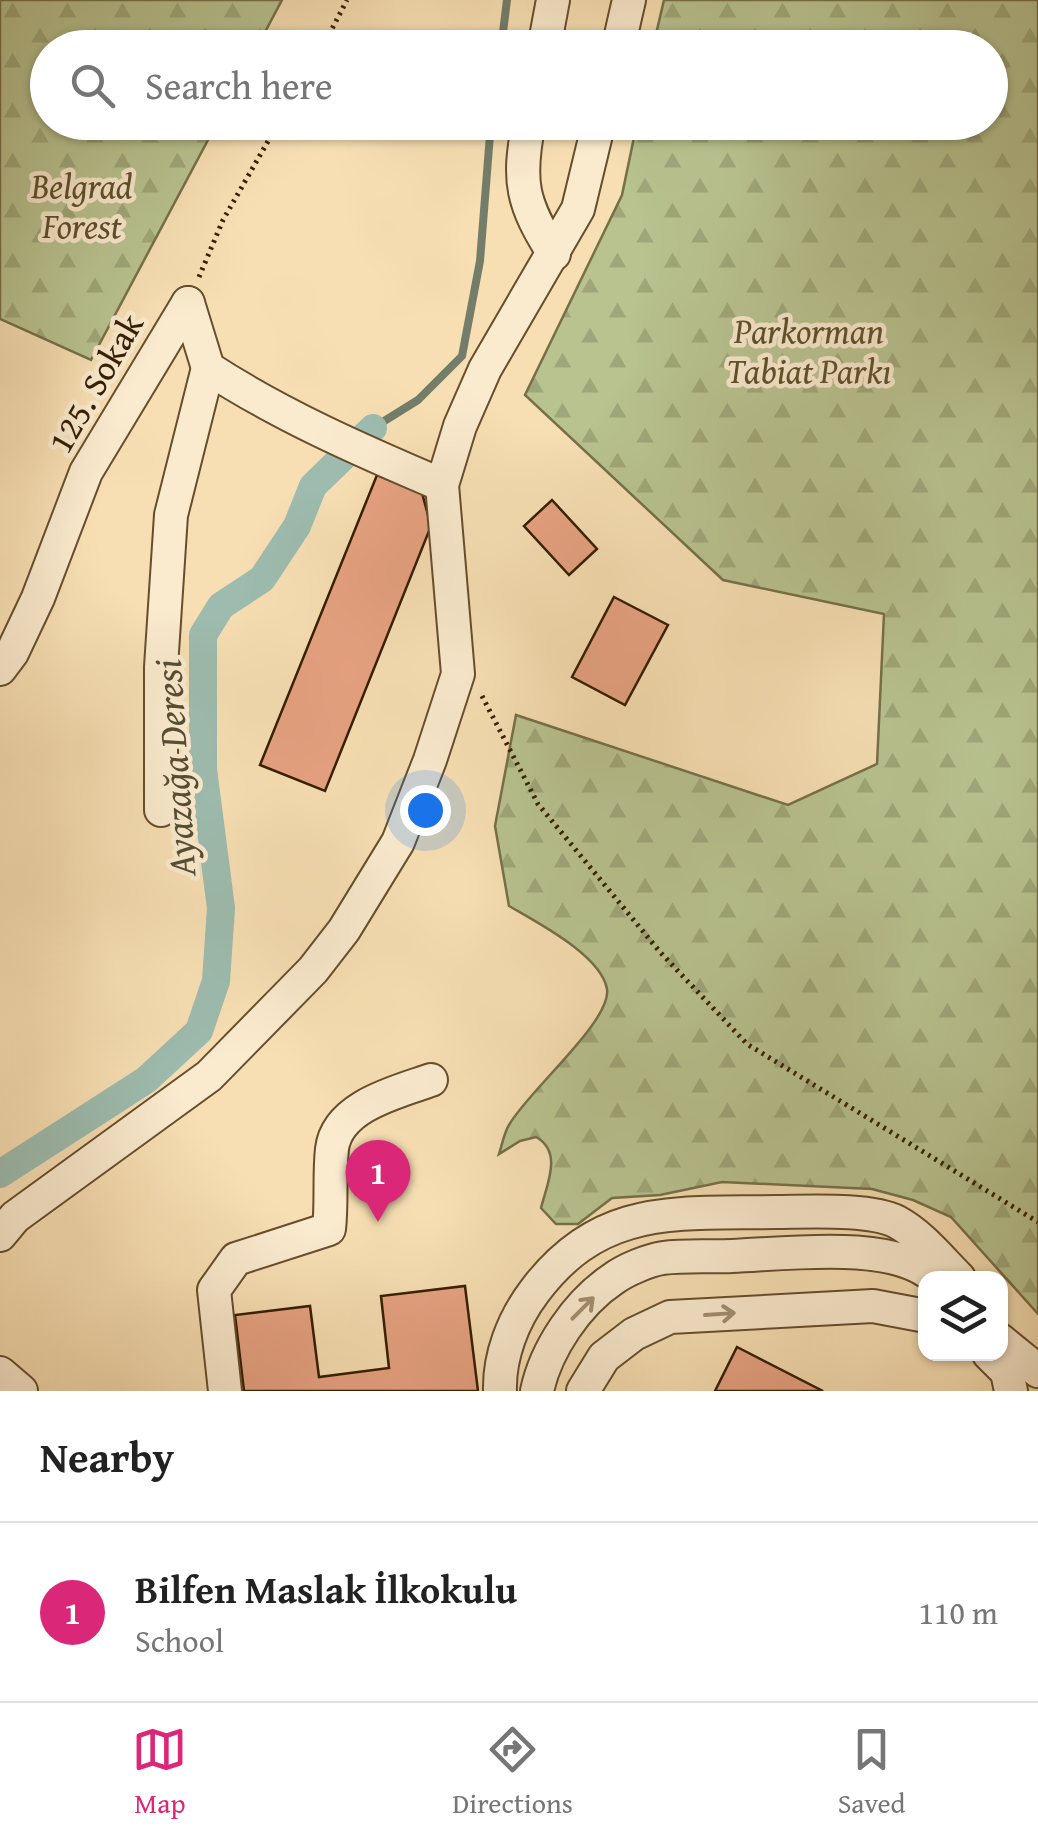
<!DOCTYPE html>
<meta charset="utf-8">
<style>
body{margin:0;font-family:"Gentium Book Plus",serif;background:#f2f2f2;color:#222}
.controls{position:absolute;right:30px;bottom:30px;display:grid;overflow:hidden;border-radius:20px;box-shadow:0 2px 8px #0004}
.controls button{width:90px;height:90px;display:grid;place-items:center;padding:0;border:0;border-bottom:2px solid #e0e0e0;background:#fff;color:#222;font:50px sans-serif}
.you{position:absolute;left:425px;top:810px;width:35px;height:35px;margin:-25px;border:8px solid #fff;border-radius:50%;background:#1a73e8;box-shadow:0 0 0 15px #1a73e833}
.badge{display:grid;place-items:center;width:65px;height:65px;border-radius:50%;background:#db2777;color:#fff;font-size:32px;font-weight:700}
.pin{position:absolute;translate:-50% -82px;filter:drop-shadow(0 2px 5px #0008)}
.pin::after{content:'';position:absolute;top:52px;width:35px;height:30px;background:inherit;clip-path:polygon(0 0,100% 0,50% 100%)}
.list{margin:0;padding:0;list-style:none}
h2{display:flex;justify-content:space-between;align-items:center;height:130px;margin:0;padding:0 40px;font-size:42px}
h2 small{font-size:32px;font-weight:400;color:#767676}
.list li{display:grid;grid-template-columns:65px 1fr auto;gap:30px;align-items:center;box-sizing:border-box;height:180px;padding:0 40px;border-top:2px solid #e0e0e0}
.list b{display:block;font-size:38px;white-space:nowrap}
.list p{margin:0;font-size:32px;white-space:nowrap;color:#767676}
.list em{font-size:32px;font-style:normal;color:#767676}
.icon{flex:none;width:55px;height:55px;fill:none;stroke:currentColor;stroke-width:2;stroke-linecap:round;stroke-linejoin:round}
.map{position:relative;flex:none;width:1038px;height:1391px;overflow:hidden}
.search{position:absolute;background:#fff;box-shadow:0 2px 8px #0004;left:30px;right:30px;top:30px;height:110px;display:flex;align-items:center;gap:25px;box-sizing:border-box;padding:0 35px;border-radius:55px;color:#767676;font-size:38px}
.sheet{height:310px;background:#fff}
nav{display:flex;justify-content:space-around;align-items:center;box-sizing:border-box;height:140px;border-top:2px solid #e0e0e0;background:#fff;font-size:28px;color:#767676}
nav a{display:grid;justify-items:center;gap:5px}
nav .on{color:#db2777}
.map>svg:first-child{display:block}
</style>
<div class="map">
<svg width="1038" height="1391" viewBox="0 0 1038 1391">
<defs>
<pattern id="forest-firs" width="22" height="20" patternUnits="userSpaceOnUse" patternTransform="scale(2.5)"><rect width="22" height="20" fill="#b8c390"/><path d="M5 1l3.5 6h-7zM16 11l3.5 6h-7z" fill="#9fa77a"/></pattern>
</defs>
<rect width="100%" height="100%" fill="#f7dfb3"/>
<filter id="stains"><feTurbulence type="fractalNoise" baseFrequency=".002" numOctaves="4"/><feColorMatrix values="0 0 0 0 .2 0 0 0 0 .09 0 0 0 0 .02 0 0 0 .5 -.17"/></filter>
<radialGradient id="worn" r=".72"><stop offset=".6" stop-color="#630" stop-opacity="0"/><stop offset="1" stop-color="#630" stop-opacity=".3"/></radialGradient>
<g fill="url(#forest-firs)" stroke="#767048" stroke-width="2.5">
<path d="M 0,0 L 282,0 L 257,47 L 48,48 L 48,122 L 217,123 L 91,360 L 0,319 Z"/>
<path d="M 664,0 L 1038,0 L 1038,1314 L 951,1217 L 913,1200 L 872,1189 L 722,1182 L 660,1195 L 612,1198 L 578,1224 L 556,1224 L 541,1208 C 547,1184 563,1152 536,1137 L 520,1141 L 499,1154 C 502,1145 504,1133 509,1125 C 527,1092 612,1021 607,989 C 601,955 536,922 509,906 L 495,826 L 516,715 L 788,805 L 877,764 L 884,614 L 723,580 L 525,395 L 622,195 L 637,123 L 990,122 L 990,48 L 653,47 Z"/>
</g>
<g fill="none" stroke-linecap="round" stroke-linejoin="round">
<g stroke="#737d69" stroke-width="8">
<path d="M 501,48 L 507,0"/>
<path d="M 373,428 L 418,400 L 462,356 L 480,261 L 491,122"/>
</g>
<path stroke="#9dbcaf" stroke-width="28" d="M 0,1174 L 146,1080 L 199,1031 L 216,981 L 221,908 L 203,769 L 203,635 L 221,606 L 262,579 L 297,526 L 313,486 L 373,428"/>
</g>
<g fill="#e7a282" stroke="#351e00" stroke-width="2.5">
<path d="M 377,475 L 422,493 L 431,526 L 325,791 L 260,765 Z"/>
<path d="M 552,500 L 597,549 L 569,575 L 524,526 Z"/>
<path d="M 614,597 L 668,625 L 625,705 L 572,677 Z"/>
<path d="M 465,1286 L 478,1391 L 244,1391 L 235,1315 L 310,1306 L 319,1377 L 389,1368 L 381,1296 Z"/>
<path d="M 737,1347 L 823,1391 L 715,1391 Z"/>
</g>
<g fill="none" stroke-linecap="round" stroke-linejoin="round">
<defs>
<g id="minor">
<path d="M 544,48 L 553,0"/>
<path d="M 618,48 L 629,0"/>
<path d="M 529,122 C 517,182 522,203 554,254"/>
<path d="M 188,303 L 208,368 C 280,415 362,451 442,485"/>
<path d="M 0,669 L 12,653 L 38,598 L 86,472 L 188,303"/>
<path d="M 161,810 L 161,667 L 171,515 L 208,368"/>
<path d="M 0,1235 L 15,1217 L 209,1076 L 313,970 L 344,930 L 398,842 L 430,760 L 458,674 L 442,485 L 460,426 L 485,369 L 578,209 L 599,122"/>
<path d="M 1000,1340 L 1038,1371"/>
<path d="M 989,1354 L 1007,1372 L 1011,1391"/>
<path d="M 0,1373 L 21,1391"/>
<path d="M 225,1391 L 214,1290 L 236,1259 L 329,1229 C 332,1203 329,1175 332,1149 C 337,1106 397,1092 431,1080"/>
<path d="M 500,1391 C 499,1356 513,1320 534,1292 C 600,1203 676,1214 775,1212 C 806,1212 870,1208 897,1222 C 921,1235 940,1259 959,1278"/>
<path d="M 537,1391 C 546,1349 577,1303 613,1279 C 625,1270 649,1260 663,1258 C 685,1255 710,1257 732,1256 C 786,1254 894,1239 935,1278"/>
<path d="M 583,1391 L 604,1357 L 634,1334 L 670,1317 L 873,1306 L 926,1316"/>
</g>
</defs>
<use href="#minor" stroke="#664e2d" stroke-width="36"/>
<g stroke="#351e00" stroke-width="5" stroke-dasharray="2.5 5" stroke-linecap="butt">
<path d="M 322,48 L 347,0"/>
<path d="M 199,277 L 223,220 L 279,122"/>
<path d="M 482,696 L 538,804 L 660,952 L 747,1044 L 1038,1222"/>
</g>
<use href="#minor" stroke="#faeace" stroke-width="32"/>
</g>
<defs><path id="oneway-shaft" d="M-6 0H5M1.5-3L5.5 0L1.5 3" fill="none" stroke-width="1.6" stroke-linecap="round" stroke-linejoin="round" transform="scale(2.5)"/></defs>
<g stroke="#a18e71">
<use href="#oneway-shaft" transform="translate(583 1308) rotate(-45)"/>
<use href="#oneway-shaft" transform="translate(720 1314) rotate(-4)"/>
</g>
<g text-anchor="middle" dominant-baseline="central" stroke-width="9" stroke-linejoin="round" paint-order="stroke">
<g font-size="35" font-style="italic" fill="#5c502b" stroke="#faeace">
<text x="82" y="185">Belgrad<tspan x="82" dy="40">Forest</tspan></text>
<text x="809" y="330">Parkorman<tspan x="809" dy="40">Tabiat Parkı</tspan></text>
</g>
<g font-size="35" fill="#351e00" stroke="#faeace">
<text transform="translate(95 383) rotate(-60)">125. Sokak</text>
</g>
<g font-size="38" font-style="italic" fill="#544d35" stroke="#faeace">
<text transform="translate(174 768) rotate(-94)">Ayazağa Deresi</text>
</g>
</g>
<rect width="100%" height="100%" filter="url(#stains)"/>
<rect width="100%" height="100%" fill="url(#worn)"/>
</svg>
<div class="controls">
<button><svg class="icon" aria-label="layers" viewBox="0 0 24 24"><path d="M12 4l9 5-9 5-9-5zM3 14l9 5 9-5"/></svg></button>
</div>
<div class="you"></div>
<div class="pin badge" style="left:378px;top:1222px">1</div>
<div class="search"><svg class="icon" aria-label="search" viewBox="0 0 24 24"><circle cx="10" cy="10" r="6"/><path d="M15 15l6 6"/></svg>Search here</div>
</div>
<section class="sheet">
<h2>Nearby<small></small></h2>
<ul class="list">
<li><span class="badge">1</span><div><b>Bilfen Maslak İlkokulu</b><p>School</p></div><em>110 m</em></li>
</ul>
</section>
<nav>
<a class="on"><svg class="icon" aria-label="map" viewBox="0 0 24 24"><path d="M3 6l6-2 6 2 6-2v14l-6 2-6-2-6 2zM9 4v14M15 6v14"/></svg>Map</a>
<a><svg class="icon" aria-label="directions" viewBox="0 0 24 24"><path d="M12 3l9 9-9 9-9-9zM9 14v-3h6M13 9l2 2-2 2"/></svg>Directions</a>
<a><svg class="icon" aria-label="saved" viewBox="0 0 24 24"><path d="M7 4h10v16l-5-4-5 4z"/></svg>Saved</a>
</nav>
